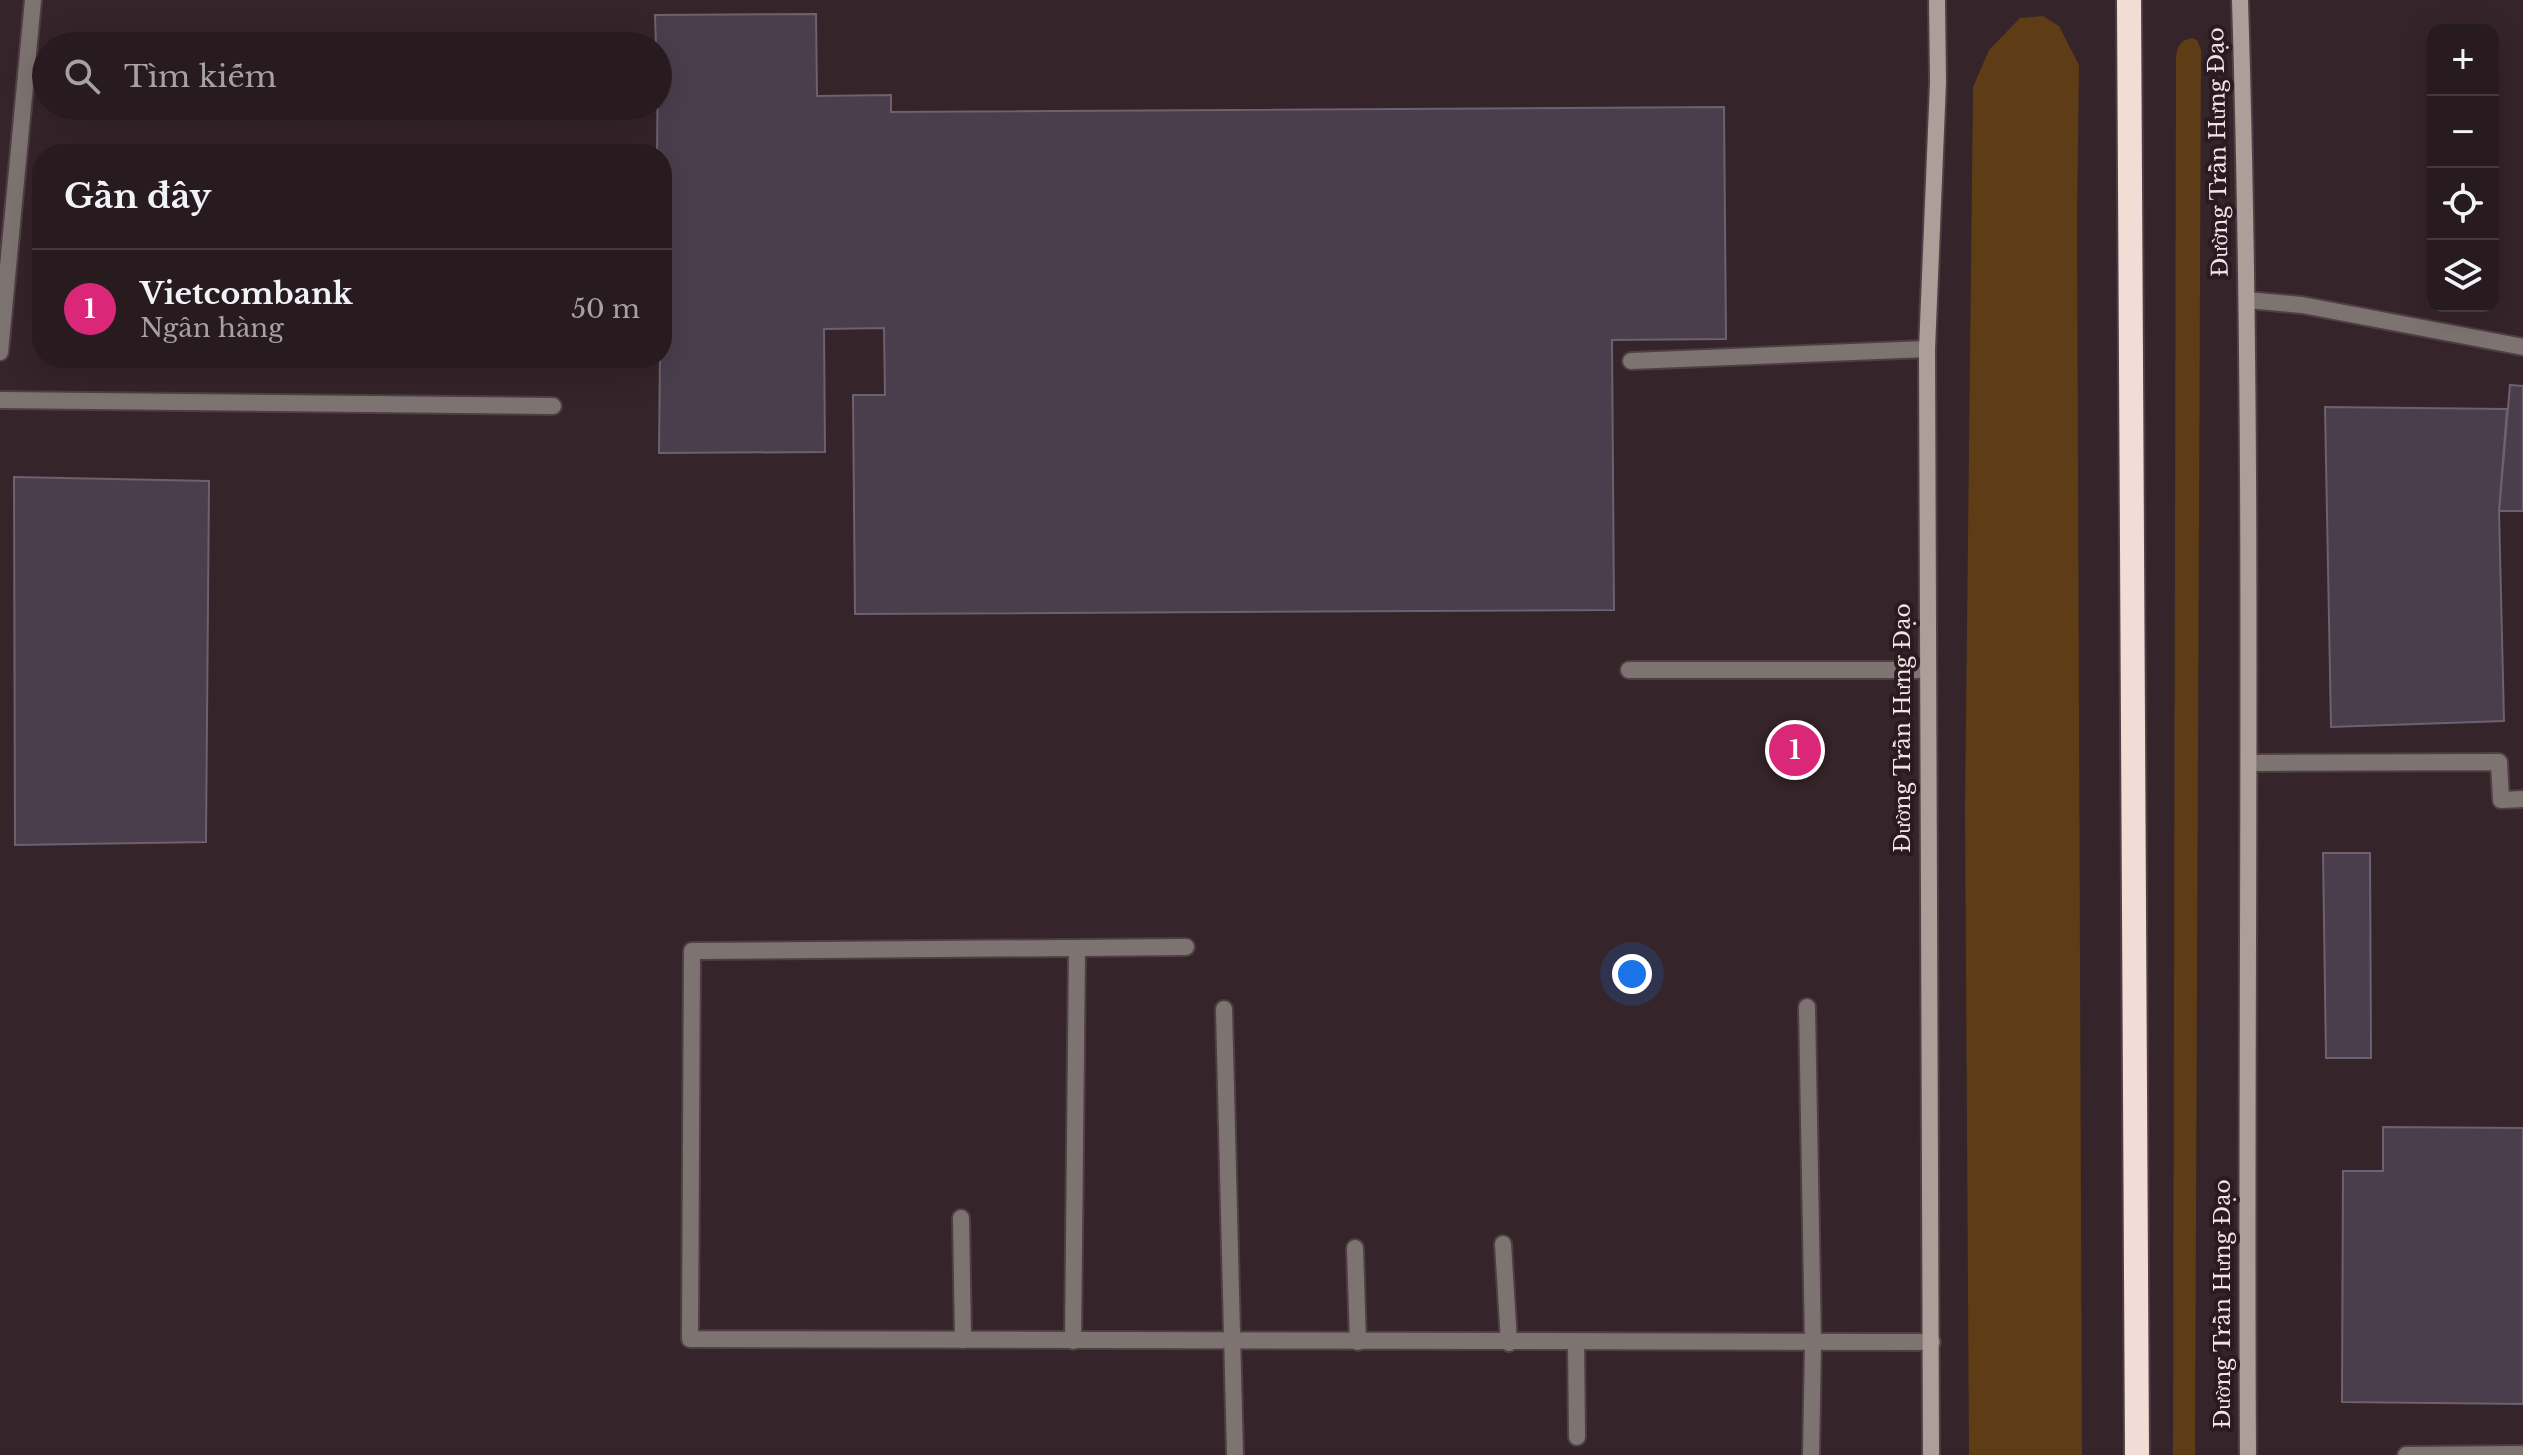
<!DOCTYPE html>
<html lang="vi">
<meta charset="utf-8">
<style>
body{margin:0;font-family:"Libre Baskerville",serif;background:#302428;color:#f1f3f6}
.controls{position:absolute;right:24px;top:24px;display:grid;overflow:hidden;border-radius:16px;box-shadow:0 8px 32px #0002}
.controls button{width:72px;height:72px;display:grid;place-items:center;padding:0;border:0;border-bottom:2px solid #44393d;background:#281b1f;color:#f1f3f6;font:40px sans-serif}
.you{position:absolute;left:1632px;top:974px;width:28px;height:28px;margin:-20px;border:6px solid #fff;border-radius:50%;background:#1a73e8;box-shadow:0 0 0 12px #1a73e833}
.badge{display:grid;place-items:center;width:52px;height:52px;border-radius:50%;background:#db2777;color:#fff;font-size:26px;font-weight:700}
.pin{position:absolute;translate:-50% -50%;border:4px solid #fff;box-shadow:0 2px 8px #0006}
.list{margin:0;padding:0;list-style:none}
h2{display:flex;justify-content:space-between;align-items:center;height:104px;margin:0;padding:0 32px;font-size:34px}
h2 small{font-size:26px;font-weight:400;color:#a5a1a4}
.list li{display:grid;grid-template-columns:52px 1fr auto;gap:24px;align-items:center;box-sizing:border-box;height:120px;padding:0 32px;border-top:2px solid #44393d}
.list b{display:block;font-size:30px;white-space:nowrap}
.list p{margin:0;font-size:26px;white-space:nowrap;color:#a5a1a4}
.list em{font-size:26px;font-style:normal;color:#a5a1a4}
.icon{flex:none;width:44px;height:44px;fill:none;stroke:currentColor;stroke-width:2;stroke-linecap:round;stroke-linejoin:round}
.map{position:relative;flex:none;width:2523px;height:1455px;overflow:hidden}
.search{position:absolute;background:#281b1f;box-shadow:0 8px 32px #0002;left:32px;top:32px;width:640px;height:88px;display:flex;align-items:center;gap:20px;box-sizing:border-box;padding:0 28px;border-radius:44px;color:#a5a1a4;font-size:30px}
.panel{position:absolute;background:#281b1f;box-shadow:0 8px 32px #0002;left:32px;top:144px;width:640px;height:224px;border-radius:32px}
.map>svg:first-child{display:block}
</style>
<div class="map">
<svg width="2523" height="1455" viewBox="0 0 2523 1455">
<rect width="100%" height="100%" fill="#352429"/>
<g fill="#5d3c16">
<path d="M 2043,16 L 2059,26 L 2079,65 L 2077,220 L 2082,1455 L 1969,1455 L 1965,809 L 1973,87 L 1989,50 L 2020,18 Z"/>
<path d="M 2192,38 L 2197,40 L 2201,50 L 2195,1455 L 2173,1455 L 2176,57 C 2177,46 2181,40 2192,38 Z"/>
</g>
<g fill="#4a3e4c" stroke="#6d606f" stroke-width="2">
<path d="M 816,14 L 817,96 L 891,95 L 891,112 L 1724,107 L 1726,339 L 1612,340 L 1614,610 L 855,614 L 853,395 L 885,395 L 884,328 L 824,329 L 825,452 L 659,453 L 662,154 L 657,154 L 658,46 L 656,46 L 655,15 Z"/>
<path d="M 2510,385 L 2523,386 L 2523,511 L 2499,511 Z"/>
<path d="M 2325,407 L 2507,409 L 2499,511 L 2504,721 L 2331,727 Z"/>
<path d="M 14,477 L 209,481 L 206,842 L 15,845 Z"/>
<path d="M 2323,853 L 2370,853 L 2371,1058 L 2326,1058 Z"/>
<path d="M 2383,1127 L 2523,1128 L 2523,1404 L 2342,1402 L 2343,1171 L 2383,1171 Z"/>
</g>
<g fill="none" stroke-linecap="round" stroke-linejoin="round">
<defs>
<g id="lane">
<path d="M 0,352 L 33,0"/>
<path d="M 1631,361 L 1927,349"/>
<path d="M 0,400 L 553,406"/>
<path d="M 1629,670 L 1927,670"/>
<path d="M 2250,763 L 2499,762 L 2501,800 L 2523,799"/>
<path d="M 1186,947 L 692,951 L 690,1339 L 1932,1342"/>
<path d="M 1807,1007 L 1813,1344 L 1811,1455"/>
<path d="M 1224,1009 L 1235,1455"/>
<path d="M 961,1218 L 963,1340"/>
<path d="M 1503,1244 L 1509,1343"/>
<path d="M 1355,1248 L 1358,1342"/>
<path d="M 1073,1341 L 1077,948"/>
<path d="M 1576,1343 L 1577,1437"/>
<path d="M 2406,1455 L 2523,1454"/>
</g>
<path id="street" d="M 2247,300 L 2302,305 L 2523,347"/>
<g id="secondary">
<path d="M 2240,0 C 2255,485 2245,970 2248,1455"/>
<path d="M 1931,1455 L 1927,349 L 1938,82 L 1937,0"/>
</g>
<path id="highway" d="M 2129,0 L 2137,1455"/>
</defs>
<use href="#lane" stroke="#4f3f44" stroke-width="20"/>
<use href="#street" stroke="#4f3f44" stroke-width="20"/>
<use href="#secondary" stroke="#4f3f44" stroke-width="20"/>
<use href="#highway" stroke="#4f3f44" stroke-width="28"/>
<use href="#lane" stroke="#7d7471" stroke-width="16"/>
<use href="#street" stroke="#7d7471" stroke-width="16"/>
<use href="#secondary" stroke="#ad9e9a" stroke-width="16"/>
<use href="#highway" stroke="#f4dcd6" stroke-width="24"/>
</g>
<g text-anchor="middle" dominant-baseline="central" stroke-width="8" stroke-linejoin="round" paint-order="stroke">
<g font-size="22" fill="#f0e4e8" stroke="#2b1a20">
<text transform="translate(2218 152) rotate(-91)">Đường Trần Hưng Đạo</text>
<text transform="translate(1902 728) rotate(-90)">Đường Trần Hưng Đạo</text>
<text transform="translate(2222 1304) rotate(-90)">Đường Trần Hưng Đạo</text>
</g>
</g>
</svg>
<div class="controls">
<button>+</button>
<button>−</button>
<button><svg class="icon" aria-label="locate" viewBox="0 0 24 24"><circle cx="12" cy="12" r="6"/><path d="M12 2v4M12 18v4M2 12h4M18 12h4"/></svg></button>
<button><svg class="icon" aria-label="layers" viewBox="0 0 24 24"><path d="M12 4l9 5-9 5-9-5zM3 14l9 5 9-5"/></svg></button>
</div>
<div class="you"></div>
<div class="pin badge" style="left:1795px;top:750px">1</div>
<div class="search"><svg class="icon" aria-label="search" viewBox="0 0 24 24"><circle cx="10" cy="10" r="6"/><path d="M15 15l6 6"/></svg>Tìm kiếm</div>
<section class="panel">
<h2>Gần đây<small></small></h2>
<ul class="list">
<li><span class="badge">1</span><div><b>Vietcombank</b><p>Ngân hàng</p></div><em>50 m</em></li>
</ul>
</section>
</div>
